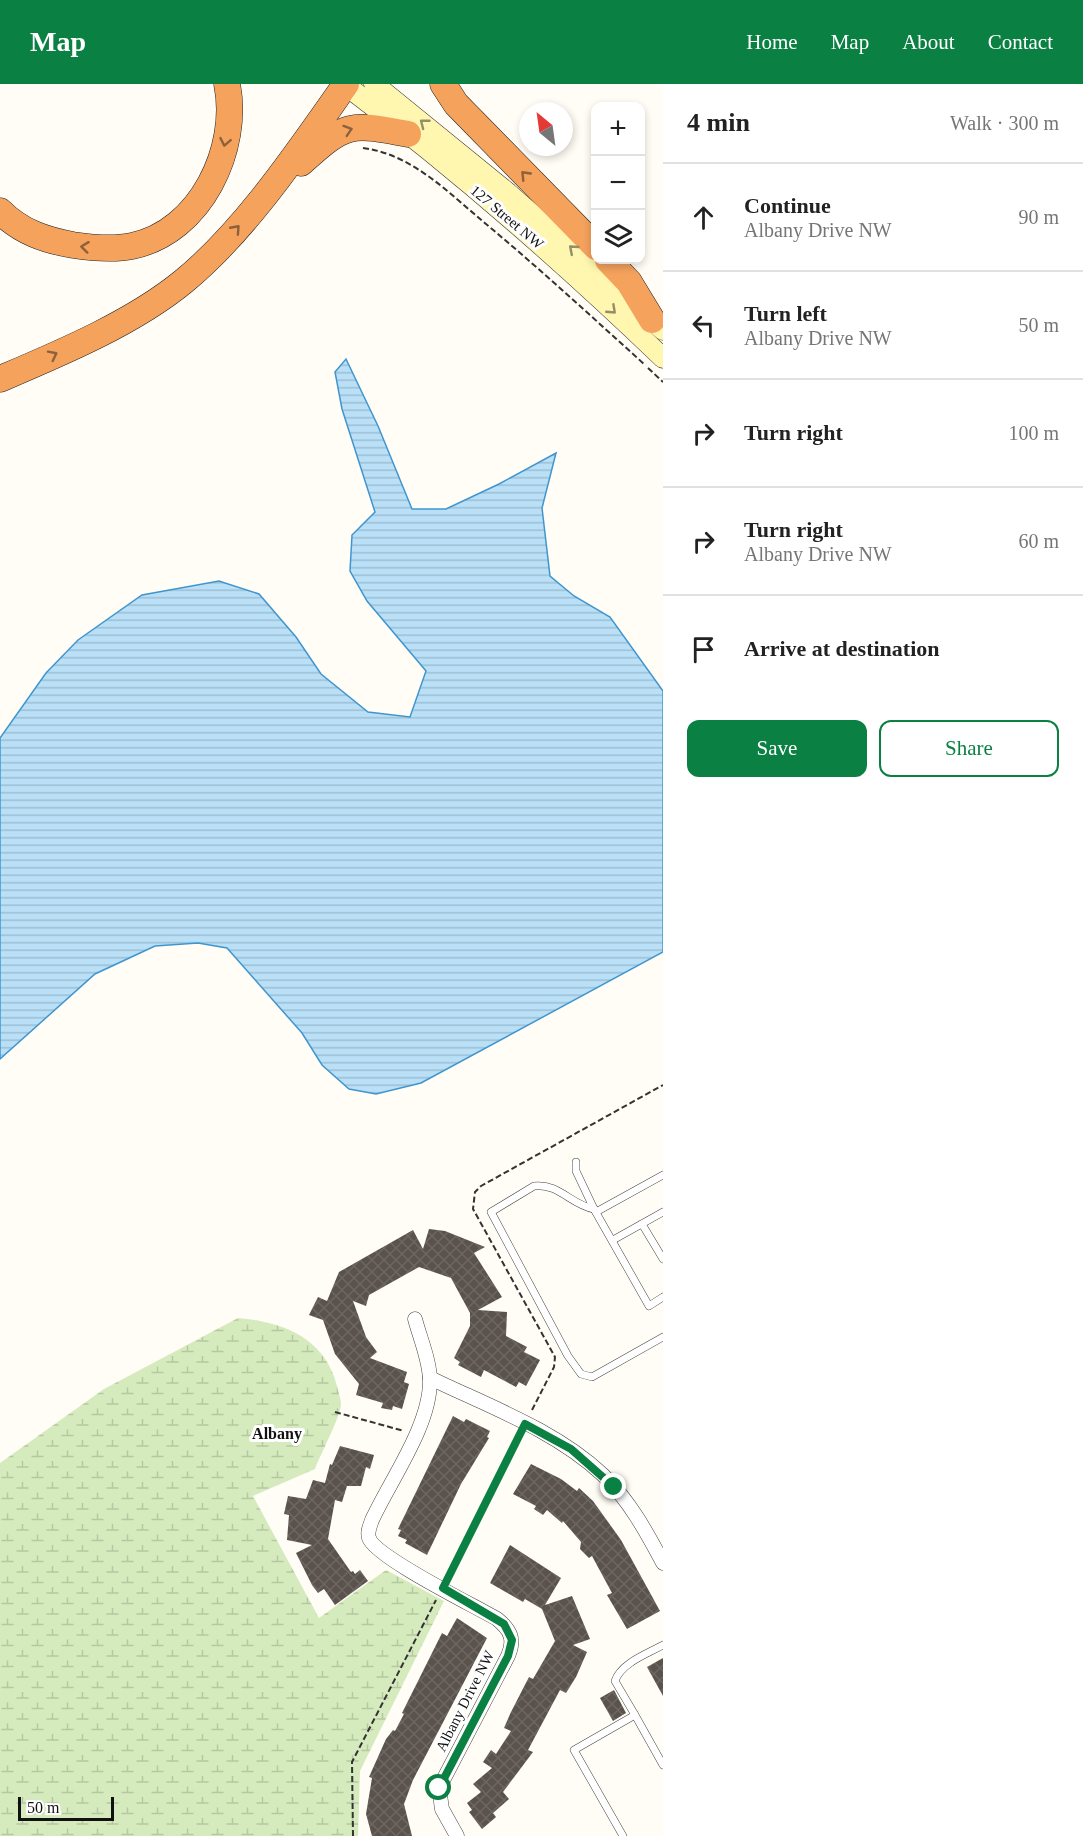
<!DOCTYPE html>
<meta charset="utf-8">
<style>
body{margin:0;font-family:Georgia,serif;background:#f6f6f6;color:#222}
.controls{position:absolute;right:18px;top:18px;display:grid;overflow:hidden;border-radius:12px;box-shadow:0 3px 9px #0003}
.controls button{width:54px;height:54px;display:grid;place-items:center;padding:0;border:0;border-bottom:2px solid #e0e0e0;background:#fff;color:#222;font:30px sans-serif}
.compass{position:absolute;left:519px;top:18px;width:54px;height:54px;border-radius:50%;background:#fff;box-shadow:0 3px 9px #0003;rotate:331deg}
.scale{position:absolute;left:18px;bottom:15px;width:96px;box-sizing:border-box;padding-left:6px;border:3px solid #111;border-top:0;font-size:16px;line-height:21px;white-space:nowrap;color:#111;-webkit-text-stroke:4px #fff;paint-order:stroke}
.stop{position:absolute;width:18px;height:18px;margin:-14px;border:4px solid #0b8043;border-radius:50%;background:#fff}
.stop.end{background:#0b8043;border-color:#fff;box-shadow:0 2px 6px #0008}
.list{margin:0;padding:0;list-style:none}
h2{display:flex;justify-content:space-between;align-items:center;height:78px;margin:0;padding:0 24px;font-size:26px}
h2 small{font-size:20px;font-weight:400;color:#767676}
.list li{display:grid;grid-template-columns:39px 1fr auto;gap:18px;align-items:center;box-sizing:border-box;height:108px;padding:0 24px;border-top:2px solid #e0e0e0}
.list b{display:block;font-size:22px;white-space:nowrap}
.list p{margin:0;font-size:20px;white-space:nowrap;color:#767676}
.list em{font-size:20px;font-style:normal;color:#767676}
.actions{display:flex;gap:12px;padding:18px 24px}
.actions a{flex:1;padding:14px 0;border:2px solid #0b8043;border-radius:12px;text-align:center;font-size:21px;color:#0b8043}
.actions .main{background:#0b8043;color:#fff}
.icon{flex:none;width:33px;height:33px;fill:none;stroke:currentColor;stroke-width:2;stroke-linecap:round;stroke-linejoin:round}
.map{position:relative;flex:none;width:663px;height:1752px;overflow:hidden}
header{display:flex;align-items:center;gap:36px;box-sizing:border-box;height:84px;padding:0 30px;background:#0b8043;color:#fff}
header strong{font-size:28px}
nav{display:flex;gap:33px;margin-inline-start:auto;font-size:21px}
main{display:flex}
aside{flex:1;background:#fff}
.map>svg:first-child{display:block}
</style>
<header>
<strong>Map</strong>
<nav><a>Home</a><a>Map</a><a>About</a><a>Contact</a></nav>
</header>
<main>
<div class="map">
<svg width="663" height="1752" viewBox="0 0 663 1752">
<defs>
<pattern id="wetland-marsh" width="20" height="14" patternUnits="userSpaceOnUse" patternTransform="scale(1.5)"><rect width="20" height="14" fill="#d5ebbd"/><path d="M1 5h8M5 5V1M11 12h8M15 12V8" fill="none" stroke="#b6c8a1"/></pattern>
<pattern id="water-rules" width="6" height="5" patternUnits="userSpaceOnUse" patternTransform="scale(1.5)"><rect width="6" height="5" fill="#b9e0f7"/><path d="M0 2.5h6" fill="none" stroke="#9ebfd3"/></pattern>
<pattern id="building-cross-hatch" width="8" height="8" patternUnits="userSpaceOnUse" patternTransform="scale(1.5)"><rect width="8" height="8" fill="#5a524d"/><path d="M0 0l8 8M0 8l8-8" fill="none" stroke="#6d6662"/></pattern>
</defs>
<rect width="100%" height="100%" fill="#fffdf5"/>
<path fill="url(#wetland-marsh)" d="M 238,1234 C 284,1238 325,1254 337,1302 C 338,1307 341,1315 341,1320 C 341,1332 320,1371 315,1385 L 253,1412 L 319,1534 L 386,1486 L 444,1517 L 360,1687 L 358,1752 L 0,1752 L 0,1379 L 104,1305 Z"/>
<path fill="url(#water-rules)" stroke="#3f96cf" stroke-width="1.5" d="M 346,275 L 378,342 L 412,425 L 446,425 L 499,400 L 556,369 L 542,424 L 550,492 L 574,512 L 610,533 L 663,607 L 663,868 L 421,999 L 376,1010 L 349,1005 L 322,981 L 302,949 L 227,864 L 198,859 L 155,862 L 95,890 L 0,975 L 0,654 L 46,589 L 78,556 L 142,511 L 219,497 L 259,510 L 296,553 L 321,590 L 368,628 L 410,633 L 426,587 L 367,517 L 350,487 L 352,451 L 375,428 L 342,325 L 335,288 Z"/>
<g fill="url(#building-cross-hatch)">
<path d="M 429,1145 L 445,1147 L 485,1163 L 474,1169 L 502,1213 L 478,1226 L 507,1228 L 506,1252 L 527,1263 L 524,1268 L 540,1276 L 526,1302 L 519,1298 L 516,1303 L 484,1286 L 481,1293 L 458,1281 L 460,1278 L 454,1274 L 470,1242 L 470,1229 L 451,1194 L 419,1183 L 369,1211 L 366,1222 L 353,1217 L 366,1253 L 377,1268 L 370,1274 L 407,1288 L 404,1298 L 409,1300 L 402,1325 L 393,1322 L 392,1326 L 381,1324 L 383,1319 L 356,1311 L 359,1300 L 335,1270 L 323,1236 L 309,1231 L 318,1213 L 327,1217 L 339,1188 L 413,1146 L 423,1165 Z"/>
<path d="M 453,1332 L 464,1338 L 466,1335 L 490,1347 L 487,1353 L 489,1354 L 461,1400 L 427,1471 L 405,1459 L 407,1456 L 398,1452 L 401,1446 L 398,1445 Z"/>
<path d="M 340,1362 L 374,1371 L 370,1385 L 366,1383 L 361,1402 L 347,1402 L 342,1418 L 335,1416 L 328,1455 L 351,1488 L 353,1487 L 355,1490 L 360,1486 L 368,1497 L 335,1521 L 324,1505 L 318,1509 L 312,1501 L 296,1469 L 312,1461 L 287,1456 L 289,1431 L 284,1430 L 288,1412 L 306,1415 L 313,1396 L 325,1399 L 330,1380 L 332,1381 Z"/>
<path d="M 531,1380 L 561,1395 L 577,1407 L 579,1404 L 593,1417 L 621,1456 L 660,1527 L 627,1545 L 607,1511 L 612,1509 L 592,1472 L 589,1474 L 580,1465 L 581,1458 L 563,1437 L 562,1439 L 547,1426 L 543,1431 L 534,1425 L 536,1422 L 513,1410 Z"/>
<path d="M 510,1461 L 561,1494 L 545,1521 L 572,1512 L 590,1555 L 573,1561 L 587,1568 L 576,1593 L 566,1609 L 560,1606 L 528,1666 L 533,1668 L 503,1708 L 509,1715 L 493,1729 L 496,1733 L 482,1745 L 469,1728 L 472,1726 L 467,1719 L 481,1708 L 473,1700 L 492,1684 L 483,1678 L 491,1666 L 496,1670 L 511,1647 L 504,1644 L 511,1628 L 529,1593 L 533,1595 L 555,1557 L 542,1525 L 525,1515 L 523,1518 L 490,1499 Z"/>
<path d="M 457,1534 L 487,1554 L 413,1696 L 404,1720 L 412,1752 L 372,1752 L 366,1730 L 372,1694 L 369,1693 L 386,1655 L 393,1646 L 395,1647 L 404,1630 L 402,1629 L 442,1549 L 447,1552 Z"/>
<path d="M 663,1574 L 663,1612 L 647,1583 Z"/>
<path d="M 614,1606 L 626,1629 L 613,1637 L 600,1614 Z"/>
</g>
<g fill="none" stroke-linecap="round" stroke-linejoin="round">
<defs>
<g id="lane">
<path d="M 576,1078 L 576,1087 L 594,1125 L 649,1222 L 663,1213"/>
<path d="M 594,1125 C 571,1121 559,1099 534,1102 L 491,1128 L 568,1272 L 581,1290 L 592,1293 L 663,1253"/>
<path d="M 596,1128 L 663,1091"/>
<path d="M 642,1140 L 663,1175"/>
<path d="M 613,1156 L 663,1128"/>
<path d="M 635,1631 L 663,1681"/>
<path d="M 623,1752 L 574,1666 L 635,1631 L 615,1597 C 621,1579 647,1570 663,1561"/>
</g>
<g id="street">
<path d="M 415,1235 C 420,1254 430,1277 430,1297 C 430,1342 391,1395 372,1436 C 370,1442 367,1448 369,1454 C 375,1473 475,1522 497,1535 C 511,1546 515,1556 508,1572 L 439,1704 L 442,1725 L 457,1752"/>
<path d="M 430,1294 C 488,1322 555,1346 603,1391 C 629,1416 646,1447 663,1479"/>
</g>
<g id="secondary">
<path d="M 344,0 C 456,84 562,177 663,274"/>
<path d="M 374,0 L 508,109 L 663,246"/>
</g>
<g id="highway">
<path d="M 443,0 L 456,20 L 596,163"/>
<path d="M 301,79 C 346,38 350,39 408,50"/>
<path d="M 0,127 C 21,148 45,156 73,161 C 93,164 113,166 132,162 C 201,148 240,64 227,0"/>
<path d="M 608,176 L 629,198 L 652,236"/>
<path d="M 0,295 C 61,269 133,239 184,197 C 246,146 300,65 346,0"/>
</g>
</defs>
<use href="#lane" stroke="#444" stroke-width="8"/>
<use href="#street" stroke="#444" stroke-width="15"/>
<use href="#secondary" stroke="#333" stroke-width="21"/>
<use href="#highway" stroke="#222" stroke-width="27"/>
<g stroke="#333" stroke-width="2" stroke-dasharray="6 3" stroke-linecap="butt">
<path d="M 363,64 C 412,70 450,110 486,140 C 540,185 592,233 644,280"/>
<path d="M 648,284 L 663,298"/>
<path d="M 532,1326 L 554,1283 L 555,1273 L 473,1125 L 475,1108 L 481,1102 L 663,1001"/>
<path d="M 335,1328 L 404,1347"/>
<path d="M 448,1493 L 520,1350"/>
<path d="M 353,1752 L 352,1678 L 436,1516"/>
</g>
<use href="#lane" stroke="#fff" stroke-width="7"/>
<use href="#street" stroke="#fff" stroke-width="14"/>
<use href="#secondary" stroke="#fff6b0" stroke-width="20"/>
<use href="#highway" stroke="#f5a25d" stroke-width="26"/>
</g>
<defs><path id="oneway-chevron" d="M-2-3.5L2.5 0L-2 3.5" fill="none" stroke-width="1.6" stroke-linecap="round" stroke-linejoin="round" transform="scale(1.5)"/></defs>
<g stroke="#948f68">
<use href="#oneway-chevron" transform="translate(424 39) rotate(-142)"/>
<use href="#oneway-chevron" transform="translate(573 165) rotate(-139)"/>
<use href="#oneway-chevron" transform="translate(612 226) rotate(43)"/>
</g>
<g stroke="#8e613b">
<use href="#oneway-chevron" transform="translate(348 46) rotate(-18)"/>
<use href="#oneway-chevron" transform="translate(225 58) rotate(101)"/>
<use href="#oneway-chevron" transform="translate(525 91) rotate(-134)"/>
<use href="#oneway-chevron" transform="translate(236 145) rotate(-48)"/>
<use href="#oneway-chevron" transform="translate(85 163) rotate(-173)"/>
<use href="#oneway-chevron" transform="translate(53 271) rotate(-27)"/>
</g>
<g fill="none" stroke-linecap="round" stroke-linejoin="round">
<path stroke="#0b8043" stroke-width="8" d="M 439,1704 L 508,1572 L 512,1556 L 504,1540 L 443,1504 L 525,1340 L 571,1365 L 614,1403"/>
</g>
<g text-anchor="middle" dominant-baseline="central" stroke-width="6" stroke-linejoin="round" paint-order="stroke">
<g font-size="15" fill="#111" stroke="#fff">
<text transform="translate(507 133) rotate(40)">127 Street NW</text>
<text transform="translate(465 1617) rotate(-63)">Albany Drive NW</text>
</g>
<g font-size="16" font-weight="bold" fill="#111" stroke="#fff">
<text x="277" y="1349">Albany</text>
</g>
</g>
</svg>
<div class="controls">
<button>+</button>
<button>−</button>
<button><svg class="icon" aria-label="layers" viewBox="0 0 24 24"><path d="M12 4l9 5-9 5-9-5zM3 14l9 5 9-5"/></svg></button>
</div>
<svg class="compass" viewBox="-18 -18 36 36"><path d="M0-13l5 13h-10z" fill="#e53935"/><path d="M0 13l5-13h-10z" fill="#767676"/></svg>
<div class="scale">50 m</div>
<div class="stop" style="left:439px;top:1704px"></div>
<div class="stop end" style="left:614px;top:1403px"></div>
</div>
<aside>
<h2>4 min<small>Walk · 300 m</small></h2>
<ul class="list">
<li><svg class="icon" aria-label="ahead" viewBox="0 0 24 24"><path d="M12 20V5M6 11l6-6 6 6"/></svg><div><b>Continue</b><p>Albany Drive NW</p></div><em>90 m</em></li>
<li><svg class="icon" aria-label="left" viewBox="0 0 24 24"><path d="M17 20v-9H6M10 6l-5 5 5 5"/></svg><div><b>Turn left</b><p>Albany Drive NW</p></div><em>50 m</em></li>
<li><svg class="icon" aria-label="right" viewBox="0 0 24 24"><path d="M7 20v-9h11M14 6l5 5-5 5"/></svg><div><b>Turn right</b></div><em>100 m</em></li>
<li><svg class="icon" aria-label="right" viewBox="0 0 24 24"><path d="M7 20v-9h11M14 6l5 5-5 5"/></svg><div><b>Turn right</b><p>Albany Drive NW</p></div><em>60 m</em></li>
<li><svg class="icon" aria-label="arrive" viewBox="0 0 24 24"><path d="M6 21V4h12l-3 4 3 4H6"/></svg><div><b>Arrive at destination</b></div></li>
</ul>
<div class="actions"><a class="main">Save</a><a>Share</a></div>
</aside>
</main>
